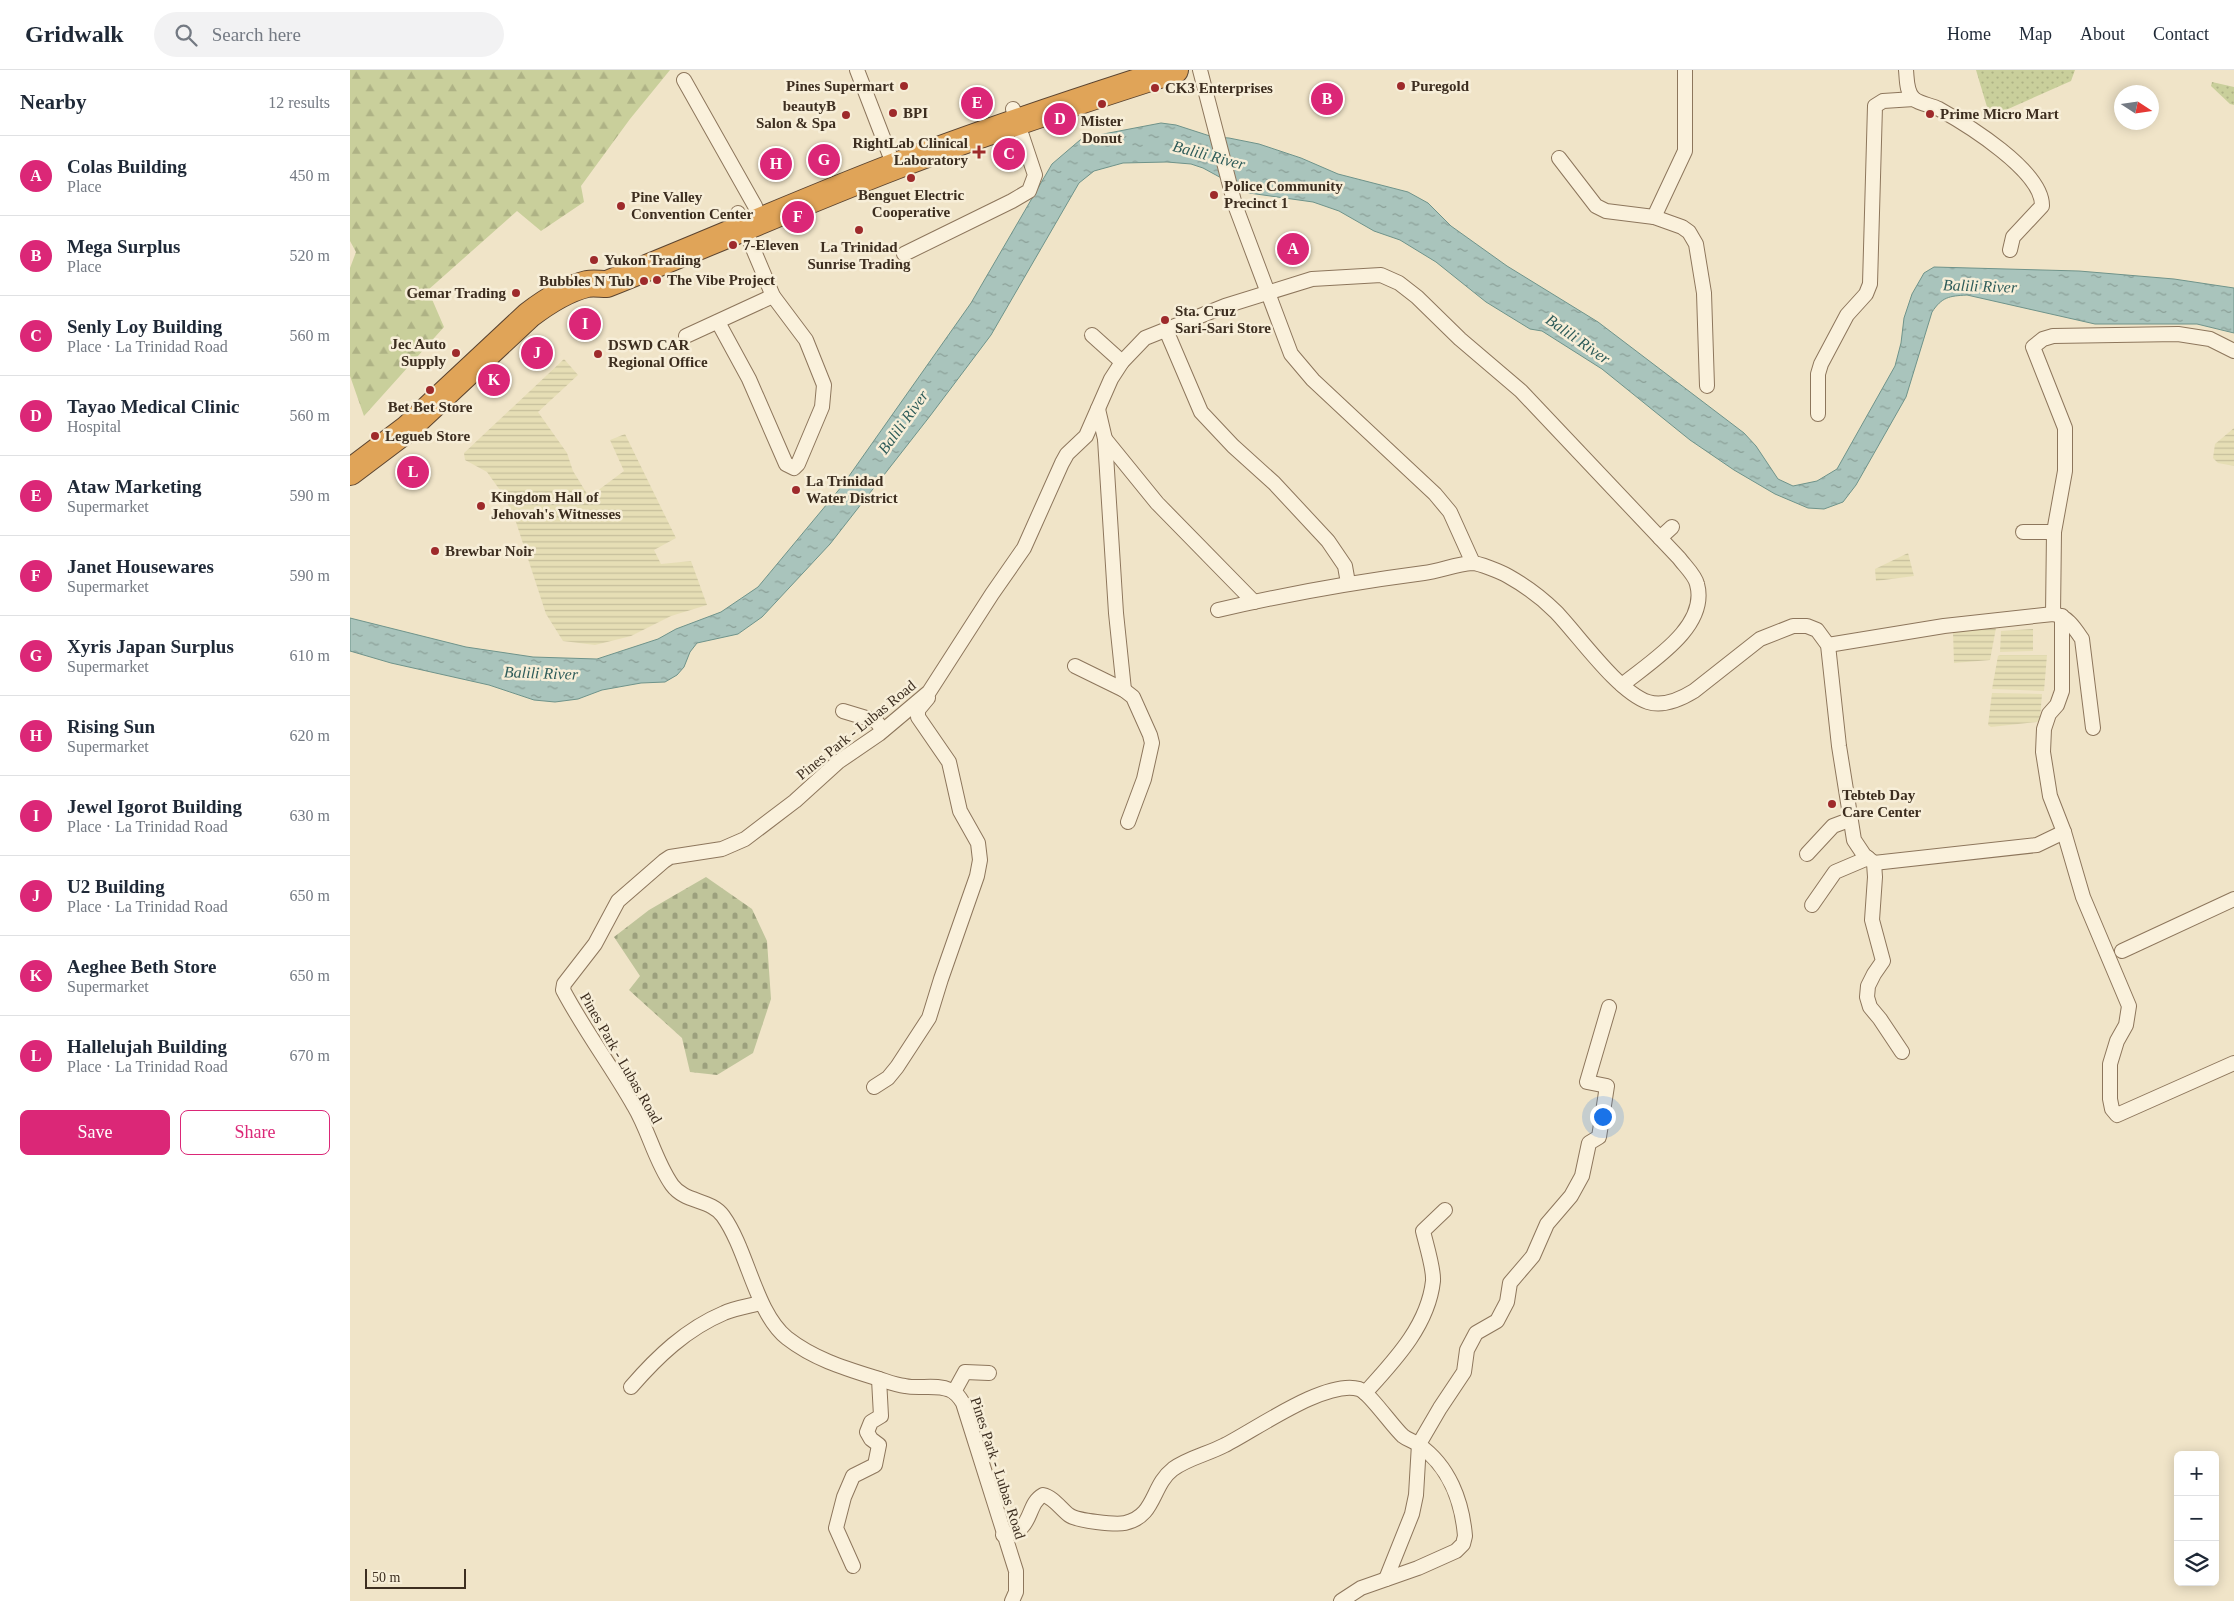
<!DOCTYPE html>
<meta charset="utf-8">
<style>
body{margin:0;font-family:Georgia,serif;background:#f2f2f3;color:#1f2937}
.controls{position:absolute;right:15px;bottom:15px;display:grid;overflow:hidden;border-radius:8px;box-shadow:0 2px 12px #0003}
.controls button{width:45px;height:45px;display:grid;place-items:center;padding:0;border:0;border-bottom:1px solid #e0e1e3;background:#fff;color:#1f2937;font:25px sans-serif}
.compass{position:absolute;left:1764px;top:15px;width:45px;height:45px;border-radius:50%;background:#fff;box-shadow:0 2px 12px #0003;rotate:102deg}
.scale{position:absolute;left:15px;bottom:12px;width:101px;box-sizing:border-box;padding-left:5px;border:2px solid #3d2e20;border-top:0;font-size:14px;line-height:18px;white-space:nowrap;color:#3d2e20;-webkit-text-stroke:4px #f7eed8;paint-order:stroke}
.you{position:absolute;left:1252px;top:1046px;width:18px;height:18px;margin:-12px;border:4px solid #fff;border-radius:50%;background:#1a73e8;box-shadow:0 0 0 8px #1a73e833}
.badge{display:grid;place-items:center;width:32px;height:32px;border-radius:50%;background:#db2777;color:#fff;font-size:16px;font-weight:700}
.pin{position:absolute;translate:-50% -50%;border:2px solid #fff;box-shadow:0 1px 5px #0006}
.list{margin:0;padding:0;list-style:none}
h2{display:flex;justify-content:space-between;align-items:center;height:65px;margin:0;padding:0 20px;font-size:21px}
h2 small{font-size:16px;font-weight:400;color:#747a83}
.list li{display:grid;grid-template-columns:32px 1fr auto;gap:15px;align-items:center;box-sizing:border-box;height:80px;padding:0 20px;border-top:1px solid #e0e1e3}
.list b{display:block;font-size:19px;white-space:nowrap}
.list p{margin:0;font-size:16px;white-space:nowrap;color:#747a83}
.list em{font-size:16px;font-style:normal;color:#747a83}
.actions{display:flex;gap:10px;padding:15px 20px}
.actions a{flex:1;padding:11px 0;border:1px solid #db2777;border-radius:8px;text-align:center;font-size:18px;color:#db2777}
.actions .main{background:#db2777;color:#fff}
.icon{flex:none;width:28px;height:28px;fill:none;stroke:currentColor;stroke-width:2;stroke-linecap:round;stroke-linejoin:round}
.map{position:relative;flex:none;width:1884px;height:1531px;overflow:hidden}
header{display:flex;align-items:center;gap:30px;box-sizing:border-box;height:70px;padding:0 25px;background:#fff;border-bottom:1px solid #e0e1e3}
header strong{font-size:24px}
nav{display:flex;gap:28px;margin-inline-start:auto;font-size:18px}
.search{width:350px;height:45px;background:#f2f2f3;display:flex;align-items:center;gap:12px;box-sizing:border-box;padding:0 18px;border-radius:28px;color:#747a83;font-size:19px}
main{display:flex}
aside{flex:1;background:#fff}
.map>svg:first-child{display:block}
</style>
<header>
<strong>Gridwalk</strong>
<div class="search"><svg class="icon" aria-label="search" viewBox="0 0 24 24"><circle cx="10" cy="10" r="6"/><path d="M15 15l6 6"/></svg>Search here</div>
<nav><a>Home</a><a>Map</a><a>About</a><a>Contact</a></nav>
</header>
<main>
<aside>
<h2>Nearby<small>12 results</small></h2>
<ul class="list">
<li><span class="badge">A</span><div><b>Colas Building</b><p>Place</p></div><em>450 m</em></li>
<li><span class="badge">B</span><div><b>Mega Surplus</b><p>Place</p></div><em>520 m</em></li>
<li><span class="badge">C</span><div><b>Senly Loy Building</b><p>Place · La Trinidad Road</p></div><em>560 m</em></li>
<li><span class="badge">D</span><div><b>Tayao Medical Clinic</b><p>Hospital</p></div><em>560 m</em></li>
<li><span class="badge">E</span><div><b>Ataw Marketing</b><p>Supermarket</p></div><em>590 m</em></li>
<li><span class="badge">F</span><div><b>Janet Housewares</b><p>Supermarket</p></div><em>590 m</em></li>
<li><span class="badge">G</span><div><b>Xyris Japan Surplus</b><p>Supermarket</p></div><em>610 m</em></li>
<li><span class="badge">H</span><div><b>Rising Sun</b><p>Supermarket</p></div><em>620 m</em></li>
<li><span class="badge">I</span><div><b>Jewel Igorot Building</b><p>Place · La Trinidad Road</p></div><em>630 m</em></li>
<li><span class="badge">J</span><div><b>U2 Building</b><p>Place · La Trinidad Road</p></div><em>650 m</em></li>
<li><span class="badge">K</span><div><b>Aeghee Beth Store</b><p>Supermarket</p></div><em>650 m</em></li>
<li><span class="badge">L</span><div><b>Hallelujah Building</b><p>Place · La Trinidad Road</p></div><em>670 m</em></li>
</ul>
<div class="actions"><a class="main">Save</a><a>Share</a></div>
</aside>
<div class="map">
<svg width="1884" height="1531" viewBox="0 0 1884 1531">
<defs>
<pattern id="farmland-rules" width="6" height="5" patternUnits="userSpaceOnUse" patternTransform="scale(1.25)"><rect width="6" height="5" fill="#e6deb5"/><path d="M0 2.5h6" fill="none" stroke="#c6bf9b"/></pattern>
<pattern id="grass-dots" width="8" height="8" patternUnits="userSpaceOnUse" patternTransform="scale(1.25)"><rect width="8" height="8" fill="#c9cf9b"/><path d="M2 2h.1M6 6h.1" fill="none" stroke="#aeb285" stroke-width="1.8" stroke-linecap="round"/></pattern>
<pattern id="forest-firs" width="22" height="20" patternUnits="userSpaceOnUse" patternTransform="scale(1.25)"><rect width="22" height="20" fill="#c9cf9b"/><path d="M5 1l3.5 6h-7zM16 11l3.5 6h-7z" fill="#aeb285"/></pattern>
<pattern id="cemetery-stones" width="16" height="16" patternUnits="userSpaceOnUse" patternTransform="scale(1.25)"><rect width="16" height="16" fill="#bfc49a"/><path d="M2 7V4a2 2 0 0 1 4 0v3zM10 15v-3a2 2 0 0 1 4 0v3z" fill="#9ca07d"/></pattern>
<pattern id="water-ripples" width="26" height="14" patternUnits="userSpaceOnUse" patternTransform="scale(1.25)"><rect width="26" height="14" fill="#a9c4bc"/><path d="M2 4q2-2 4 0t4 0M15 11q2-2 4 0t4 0" fill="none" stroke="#8ba098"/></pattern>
</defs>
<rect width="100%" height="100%" fill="#f0e4c8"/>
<g fill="url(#farmland-rules)">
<path d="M 214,289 L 228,305 L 188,342 L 217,383 L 223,401 L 239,427 L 274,401 L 260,370 L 275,364 L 326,468 L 304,480 L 311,494 L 341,491 L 357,535 L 321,546 L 281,566 L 245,575 L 213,571 L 196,544 L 164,446 L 152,423 L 137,402 L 115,390 L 114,383 Z"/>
<path d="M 1884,358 L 1884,396 L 1868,393 L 1863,388 L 1865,374 Z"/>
<path d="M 1558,483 L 1564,506 L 1526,511 L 1525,499 Z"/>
<path d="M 1646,558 L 1640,590 L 1604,593 L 1603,562 Z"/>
<path d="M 1683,559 L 1683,581 L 1650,582 L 1651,561 Z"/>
<path d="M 1650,585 L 1697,585 L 1694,621 L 1642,619 L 1648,586 Z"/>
<path d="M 1642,623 L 1692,624 L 1690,649 L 1687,652 L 1641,657 L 1638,655 Z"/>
</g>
<g fill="url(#grass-dots)">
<path d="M 1626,0 L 1725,0 L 1721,11 L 1640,47 Z"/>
<path d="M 1862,12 L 1884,17 L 1884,35 L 1880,34 L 1861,16 Z"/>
</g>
<path fill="url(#forest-firs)" d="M 0,0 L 320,0 L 280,49 L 231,116 L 234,132 L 191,161 L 167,141 L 78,220 L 94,257 L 14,346 L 0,306 L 0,198 L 6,182 L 0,171 Z"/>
<path fill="url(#cemetery-stones)" d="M 356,807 L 402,839 L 417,871 L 421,929 L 403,983 L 367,1005 L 340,1002 L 332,968 L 279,920 L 290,906 L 264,867 L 299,840 Z"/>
<path fill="url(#water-ripples)" stroke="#6f938a" d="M 811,53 L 826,55 L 863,67 L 879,68 L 909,74 L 951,88 L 988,104 L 1058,122 L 1078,133 L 1101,156 L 1157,196 L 1248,252 L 1394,363 L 1406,376 L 1428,409 L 1443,416 L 1467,411 L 1487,399 L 1545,296 L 1551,273 L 1554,248 L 1562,224 L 1574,203 L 1584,197 L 1729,201 L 1824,209 L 1884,218 L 1884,263 L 1847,254 L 1745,254 L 1617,225 C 1599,226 1592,227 1582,242 L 1556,327 L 1506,415 L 1493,432 L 1474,439 L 1458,438 L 1425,424 L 1384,400 L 1340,370 L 1252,299 L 1192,261 L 1180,259 L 1136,232 L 1086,192 L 1050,170 L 1024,161 L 989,141 L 963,132 L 899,123 L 853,98 L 841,94 L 817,92 L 773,93 L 744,101 L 729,113 L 641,265 L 580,346 L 480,474 L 412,547 L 388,564 L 347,573 L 340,582 L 334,597 L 327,605 L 315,612 L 291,613 L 252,620 L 228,629 L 205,632 L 184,630 L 139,615 L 41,593 L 0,581 L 0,548 L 116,577 L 183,587 L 247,589 L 308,569 L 326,559 L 371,542 L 408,517 L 492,416 L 621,233 L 702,94 L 730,70 L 743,66 Z"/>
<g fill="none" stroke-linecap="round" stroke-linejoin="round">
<defs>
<g id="street">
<path d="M 507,0 L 544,96"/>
<path d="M 850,0 L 885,135 L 941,284 L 963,310 L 1085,424 L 1100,442 L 1123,493"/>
<path d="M 1556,0 C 1557,9 1556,22 1564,29 C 1570,34 1581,35 1589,39 C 1616,54 1693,101 1692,136 L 1663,167 L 1660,180"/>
<path d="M 334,10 L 405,136 L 411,151"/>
<path d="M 1209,88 L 1246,136 L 1256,141 L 1304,147 L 1332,157 L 1339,162 L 1346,174 L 1354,223 L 1357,316"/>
<path d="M 1304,147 L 1335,81 L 1335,0"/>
<path d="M 554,184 L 662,131 L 679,121 L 685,105 L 663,39"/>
<path d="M 368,252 L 399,309 L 436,394 L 444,398 L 448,394 L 472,337 L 474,315 L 456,270 L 423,226 L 388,143"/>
<path d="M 816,260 L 851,342 L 883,376 L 924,413 L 978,471 L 995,496 L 998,513"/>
<path d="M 742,265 L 772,292"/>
<path d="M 336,266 L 423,226"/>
<path d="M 748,339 L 755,369 L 766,543 L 774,620"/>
<path d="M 1468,344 L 1468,304 L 1471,294 L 1497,245 L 1516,224 L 1520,214 L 1525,36 L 1533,31 L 1564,29"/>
<path d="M 755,369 L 807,433 L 904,532"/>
<path d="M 1673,462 L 1704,462"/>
<path d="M 1310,468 L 1322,457"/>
<path d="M 868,540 C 936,524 1005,512 1074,503 C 1090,501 1106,494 1122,493 C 1129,493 1151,502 1158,506 C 1174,515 1193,529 1206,542 C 1229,566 1268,622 1298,632 C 1314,637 1331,629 1344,621 L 1410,569 L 1443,556 L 1457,556 L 1467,560 L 1478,575 L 1489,676 L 1504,770 L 1514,785 L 1524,793 L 1525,807 L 1522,850 L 1533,891 L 1524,904 L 1518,916 L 1517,927 L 1520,937 L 1530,949 L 1552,982"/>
<path d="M 1703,544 L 1704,462 L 1715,401 L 1715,358 L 1683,277 L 1693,269 L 1703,266 L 1828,264 L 1860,269 L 1884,281"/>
<path d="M 1712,546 L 1712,621 L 1707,635 L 1699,644 L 1694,659 L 1693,682 L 1700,726 L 1714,762 L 1733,827 L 1779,936 L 1776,955 L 1767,971 L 1760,994 L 1760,1029 L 1762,1039 L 1767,1045 L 1884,993"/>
<path d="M 1478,575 L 1594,556 L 1703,544 C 1717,546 1724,557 1732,569 L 1743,658"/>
<path d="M 725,596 L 774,620 L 783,627 L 800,665 L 802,673 L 794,709 L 778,752"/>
<path d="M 493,641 L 526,651 L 533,660"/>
<path d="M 1457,784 L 1483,756 L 1499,750"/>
<path d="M 1524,793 L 1687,775 L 1714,762"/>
<path d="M 1462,835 L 1485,802 L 1518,788"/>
<path d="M 1772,881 L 1884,829"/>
<path d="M 524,1017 L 538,1008 L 547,997 L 579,948 L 591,909 L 627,806 L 630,790 L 628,773 L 610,741 L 599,692 L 568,647 L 568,640 L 578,628"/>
<path d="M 281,1317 C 307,1287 336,1259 374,1243 C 385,1238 399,1236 411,1233"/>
<path d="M 604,1322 L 615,1302 L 639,1303"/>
<path d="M 1015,1323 C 1044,1291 1078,1256 1083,1211 C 1084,1199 1076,1174 1073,1161 L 1095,1140"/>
<path d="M 653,1465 C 685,1461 675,1435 693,1425 C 703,1427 711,1439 719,1445 C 727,1451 766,1455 775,1453 C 806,1446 801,1416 823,1399 C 838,1388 858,1384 875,1375 C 905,1360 976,1309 1009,1319 C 1019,1322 1042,1356 1053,1366 C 1058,1370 1064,1371 1069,1375 C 1099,1396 1112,1431 1115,1466 L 1113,1474 L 1106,1481 L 1068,1498 L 1011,1518 L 991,1531"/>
<path d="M 503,1496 L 486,1458 L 494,1427 L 503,1406 L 525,1395 L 529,1375 L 521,1369 L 517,1362 L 521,1352 L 531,1346 L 529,1309"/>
<path d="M 1036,1509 L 1062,1444 L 1066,1425 L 1069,1374 L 1090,1338 L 1114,1302 L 1117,1280 L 1126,1263 L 1147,1251 L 1157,1232 L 1160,1213 L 1183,1186 L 1197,1154 L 1221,1126 L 1232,1106 L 1239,1073 L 1249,1067 L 1257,1016 L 1237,1012 L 1259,937"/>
<path d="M 662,1531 L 666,1522 L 666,1501 L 613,1333 C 610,1328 607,1323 600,1320 C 587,1314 569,1319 555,1316 C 545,1315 536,1311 526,1308 C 494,1298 464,1289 437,1268 C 405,1242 398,1181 373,1146 C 361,1129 335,1133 322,1115 C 305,1091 299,1061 284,1036 C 262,997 234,960 213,920 L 214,914 L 245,874 L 268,831 L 314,791 L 320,787 L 372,779 L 395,769 L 445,731 L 488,692 L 529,664 L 579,622 L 642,524 L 674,478 L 712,393 L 717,384 L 736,366 L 761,309 L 772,292 L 795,268 L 875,236 L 962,209 L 1031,205 L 1049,213 L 1067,227 L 1110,269 L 1171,321 L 1329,488 C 1334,495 1345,505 1347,514 C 1359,557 1300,592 1272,615"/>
</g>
<path id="highway" d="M 0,402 L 57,359 L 179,245 C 196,232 216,219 237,214 C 243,213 250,214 257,214 C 353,176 447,134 543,97 C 636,61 731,30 825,0"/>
</defs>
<use href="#street" stroke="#8d765c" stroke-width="16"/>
<use href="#highway" stroke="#5b4430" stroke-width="28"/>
<use href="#street" stroke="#faf1dc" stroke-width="14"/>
<use href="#highway" stroke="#e0a458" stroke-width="26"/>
</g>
<g fill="#9e2a2b" stroke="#f7eed8" stroke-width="2">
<circle cx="554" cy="16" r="5"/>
<circle cx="1051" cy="16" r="5"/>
<circle cx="805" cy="18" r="5"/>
<circle cx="752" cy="34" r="5"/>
<circle cx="543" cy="43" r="5"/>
<circle cx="1580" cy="44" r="5"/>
<circle cx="496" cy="45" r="5"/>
<path d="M626.5 74.5h5v5h5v5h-5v5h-5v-5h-5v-5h5z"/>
<circle cx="561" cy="108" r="5"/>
<circle cx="864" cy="125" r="5"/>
<circle cx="271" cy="136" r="5"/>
<circle cx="509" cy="160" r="5"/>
<circle cx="383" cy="175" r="5"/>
<circle cx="244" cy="190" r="5"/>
<circle cx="307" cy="210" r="5"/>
<circle cx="294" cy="211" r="5"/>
<circle cx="166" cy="223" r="5"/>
<circle cx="815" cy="250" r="5"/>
<circle cx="106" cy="283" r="5"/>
<circle cx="248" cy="284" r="5"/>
<circle cx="80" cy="320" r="5"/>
<circle cx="25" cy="366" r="5"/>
<circle cx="446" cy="420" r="5"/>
<circle cx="131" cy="436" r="5"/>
<circle cx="85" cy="481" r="5"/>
<circle cx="1482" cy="734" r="5"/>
</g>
<g text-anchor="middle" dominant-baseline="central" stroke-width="5" stroke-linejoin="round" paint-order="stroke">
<g font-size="15" font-weight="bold" fill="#3d2e20" stroke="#f7eed8" text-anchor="start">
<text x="544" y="16" text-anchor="end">Pines Supermart</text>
<text x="1061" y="16">Puregold</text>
<text x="815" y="18">CK3 Enterprises</text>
<text x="486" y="36" text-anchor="end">beautyB<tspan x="486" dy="17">Salon &amp; Spa</tspan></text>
<text x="553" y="43">BPI</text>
<text x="1590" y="44">Prime Micro Mart</text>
<text x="752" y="51" text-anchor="middle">Mister<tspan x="752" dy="17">Donut</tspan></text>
<text x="618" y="73" text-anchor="end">RightLab Clinical<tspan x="618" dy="17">Laboratory</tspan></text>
<text x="874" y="116">Police Community<tspan x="874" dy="17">Precinct 1</tspan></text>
<text x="561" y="125" text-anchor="middle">Benguet Electric<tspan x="561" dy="17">Cooperative</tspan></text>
<text x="281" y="127">Pine Valley<tspan x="281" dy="17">Convention Center</tspan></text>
<text x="393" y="175">7-Eleven</text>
<text x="509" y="177" text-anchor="middle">La Trinidad<tspan x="509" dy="17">Sunrise Trading</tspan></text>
<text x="254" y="190">Yukon Trading</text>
<text x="317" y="210">The Vibe Project</text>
<text x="284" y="211" text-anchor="end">Bubbles N Tub</text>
<text x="156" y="223" text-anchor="end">Gemar Trading</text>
<text x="825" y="241">Sta. Cruz<tspan x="825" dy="17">Sari-Sari Store</tspan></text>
<text x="96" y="274" text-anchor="end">Jec Auto<tspan x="96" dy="17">Supply</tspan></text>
<text x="258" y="275">DSWD CAR<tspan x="258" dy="17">Regional Office</tspan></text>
<text x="80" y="337" text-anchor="middle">Bet Bet Store</text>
<text x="35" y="366">Legueb Store</text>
<text x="456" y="411">La Trinidad<tspan x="456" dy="17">Water District</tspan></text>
<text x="141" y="427">Kingdom Hall of<tspan x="141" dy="17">Jehovah's Witnesses</tspan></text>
<text x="95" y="481">Brewbar Noir</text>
<text x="1492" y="725">Tebteb Day<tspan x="1492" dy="17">Care Center</tspan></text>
</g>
<g font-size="15" fill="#3d2e20" stroke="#f7eed8">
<text transform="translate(506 660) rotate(-39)">Pines Park - Lubas Road</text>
<text transform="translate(271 988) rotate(60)">Pines Park - Lubas Road</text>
<text transform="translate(648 1398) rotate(72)">Pines Park - Lubas Road</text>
</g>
<g font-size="16" font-style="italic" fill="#2f5d5a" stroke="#f7eed8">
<text transform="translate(859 85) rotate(15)">Balili River</text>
<text transform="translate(1630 216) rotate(2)">Balili River</text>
<text transform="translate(1228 269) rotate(35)">Balili River</text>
<text transform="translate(553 352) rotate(-54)">Balili River</text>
<text transform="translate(191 603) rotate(2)">Balili River</text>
</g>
</g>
</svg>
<div class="controls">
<button>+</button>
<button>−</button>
<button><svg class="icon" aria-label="layers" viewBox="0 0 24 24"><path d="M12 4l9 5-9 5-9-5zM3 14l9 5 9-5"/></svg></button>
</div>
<svg class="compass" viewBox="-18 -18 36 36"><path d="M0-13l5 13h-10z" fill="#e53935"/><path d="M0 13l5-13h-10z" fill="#747a83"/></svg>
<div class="scale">50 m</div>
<div class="you"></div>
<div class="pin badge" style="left:943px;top:179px">A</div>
<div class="pin badge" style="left:977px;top:29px">B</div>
<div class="pin badge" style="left:659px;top:84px">C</div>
<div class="pin badge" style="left:710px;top:49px">D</div>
<div class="pin badge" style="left:627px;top:33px">E</div>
<div class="pin badge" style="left:448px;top:147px">F</div>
<div class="pin badge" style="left:474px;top:90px">G</div>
<div class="pin badge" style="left:426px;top:94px">H</div>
<div class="pin badge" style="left:235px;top:254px">I</div>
<div class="pin badge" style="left:187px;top:283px">J</div>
<div class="pin badge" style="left:144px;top:310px">K</div>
<div class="pin badge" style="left:63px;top:402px">L</div>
</div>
</main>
